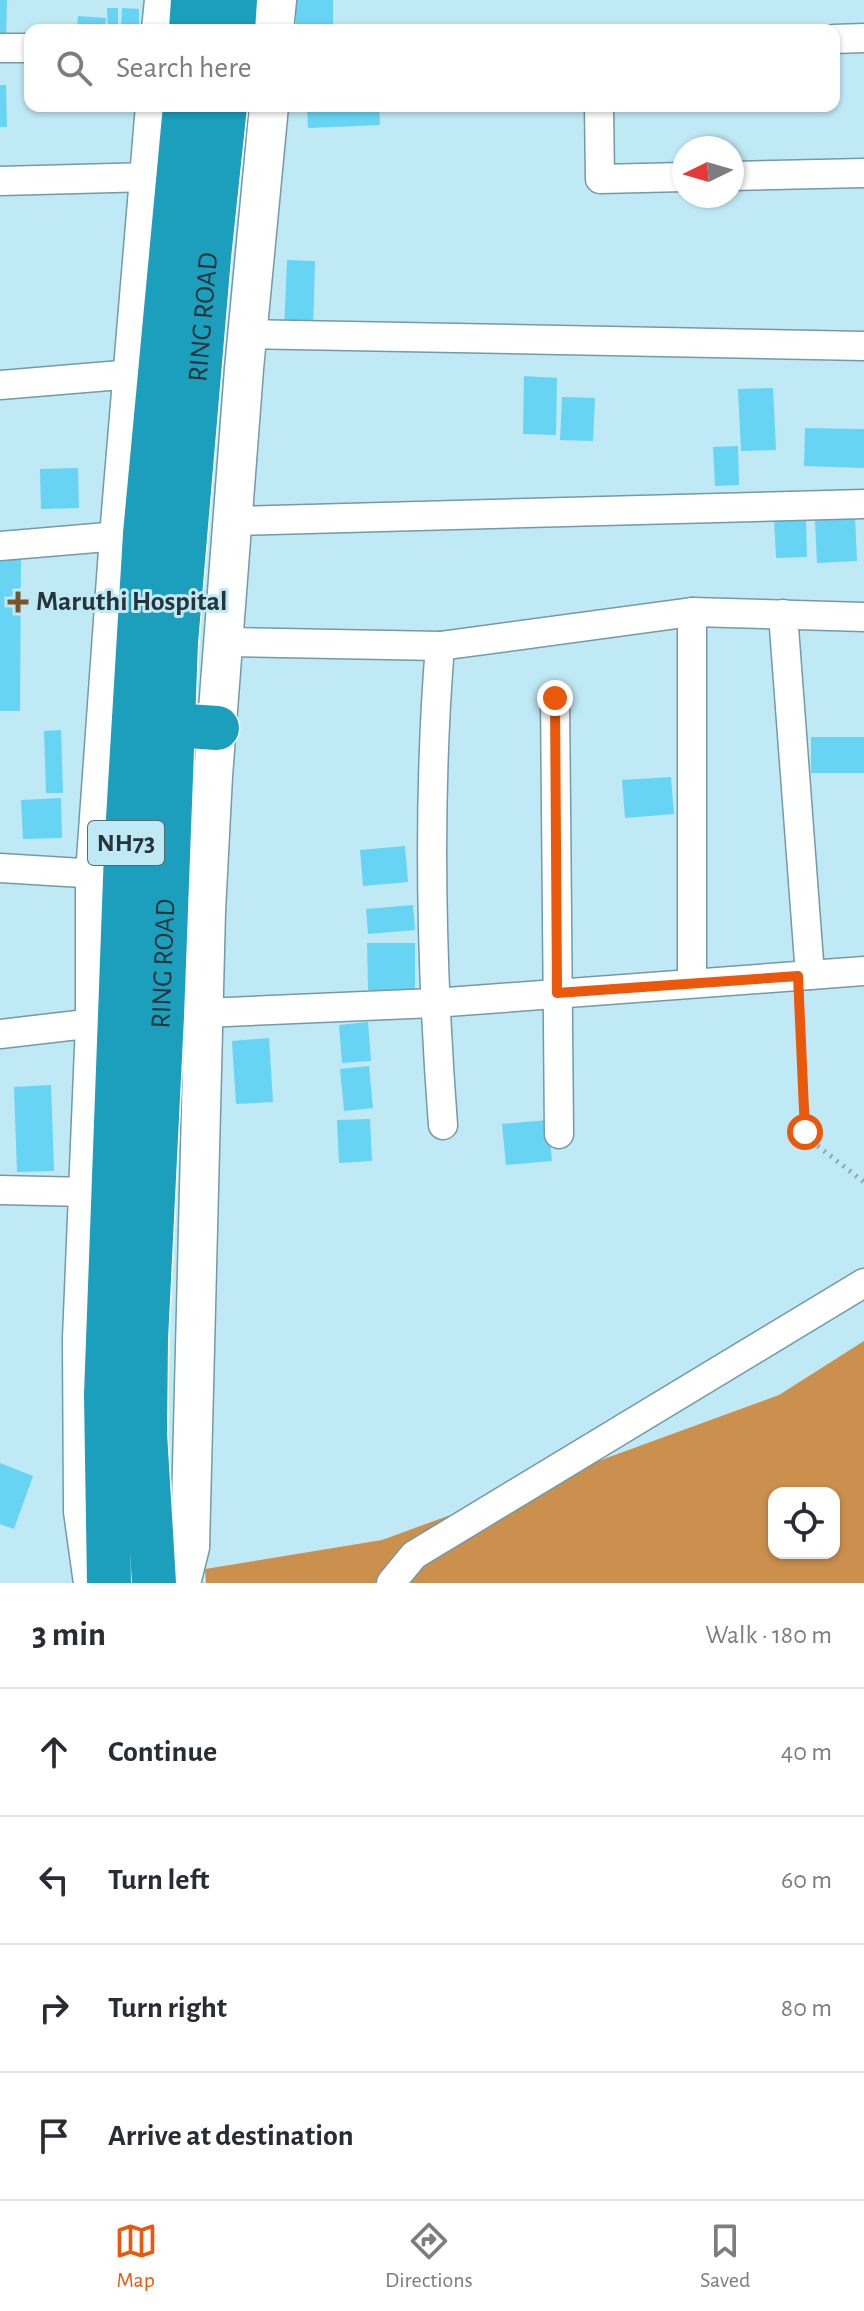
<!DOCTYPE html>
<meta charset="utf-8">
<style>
body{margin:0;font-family:"Alegreya Sans",sans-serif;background:#f2f2f3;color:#2b2b33}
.controls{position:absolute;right:24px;bottom:24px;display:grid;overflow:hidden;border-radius:16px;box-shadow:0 2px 6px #0004}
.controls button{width:72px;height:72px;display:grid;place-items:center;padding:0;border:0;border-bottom:2px solid #e1e1e2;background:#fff;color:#2b2b33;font:40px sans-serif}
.compass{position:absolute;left:672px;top:136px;width:72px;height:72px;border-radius:50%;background:#fff;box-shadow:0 2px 6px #0004;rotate:265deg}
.stop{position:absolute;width:24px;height:24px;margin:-18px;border:6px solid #ea580c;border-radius:50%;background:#fff}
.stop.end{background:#ea580c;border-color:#fff;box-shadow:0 2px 8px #0008}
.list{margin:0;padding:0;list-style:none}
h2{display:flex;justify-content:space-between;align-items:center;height:104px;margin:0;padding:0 32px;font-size:34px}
h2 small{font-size:26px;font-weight:400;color:#7c7c81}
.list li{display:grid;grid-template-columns:52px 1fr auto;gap:24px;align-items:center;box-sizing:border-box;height:128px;padding:0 32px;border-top:2px solid #e1e1e2}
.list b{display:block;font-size:30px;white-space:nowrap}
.list em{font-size:26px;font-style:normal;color:#7c7c81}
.icon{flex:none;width:44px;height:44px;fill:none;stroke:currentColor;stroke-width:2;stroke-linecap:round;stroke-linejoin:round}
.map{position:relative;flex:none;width:864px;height:1583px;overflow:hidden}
.search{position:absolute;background:#fff;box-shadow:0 2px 6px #0004;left:24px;right:24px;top:24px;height:88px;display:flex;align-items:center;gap:20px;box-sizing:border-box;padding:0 28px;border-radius:16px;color:#7c7c81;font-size:30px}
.sheet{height:616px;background:#fff}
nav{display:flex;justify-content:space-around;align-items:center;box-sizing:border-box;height:112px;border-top:2px solid #e1e1e2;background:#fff;font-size:22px;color:#7c7c81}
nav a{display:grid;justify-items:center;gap:4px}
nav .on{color:#ea580c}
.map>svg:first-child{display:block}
</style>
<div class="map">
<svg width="864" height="1583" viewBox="0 0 864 1583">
<rect width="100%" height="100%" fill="#c0e9f6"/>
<path fill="#cb8f4e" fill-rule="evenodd" d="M 864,1341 L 864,1583 L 206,1583 L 205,1569 L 382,1540 L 779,1395 ZM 774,1493 L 834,1493 L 834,1553 L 774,1553 Z"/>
<g fill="#67d4f4">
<path d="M 0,0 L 7,0 L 6,41 L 0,41 Z"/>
<rect x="296" y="0" width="37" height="30"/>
<path d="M 107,8 L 118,8 L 118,30 L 108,30 Z"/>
<path d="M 122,8 L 139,9 L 139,30 L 121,30 Z"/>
<path d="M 78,16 L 106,18 L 105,30 L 77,30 Z"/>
<path d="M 0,85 L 6,85 L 7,127 L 0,127 Z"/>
<path d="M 307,106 L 379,106 L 380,125 L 308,128 Z"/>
<path d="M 287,260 L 315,261 L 313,332 L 284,331 Z"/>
<path d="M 524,376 L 557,378 L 556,435 L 523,434 Z"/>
<path d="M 773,388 L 776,450 L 741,451 L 738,389 Z"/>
<path d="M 562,397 L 595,398 L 593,441 L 560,440 Z"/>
<path d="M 805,428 L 864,429 L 864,468 L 804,466 Z"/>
<path d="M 738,446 L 739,485 L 715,486 L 713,447 Z"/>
<path d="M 78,468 L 79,508 L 41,509 L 40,469 Z"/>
<path d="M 806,516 L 807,557 L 776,558 L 774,517 Z"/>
<path d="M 855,517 L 857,561 L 817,563 L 815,519 Z"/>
<path d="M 0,553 L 21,553 L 20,711 L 0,711 Z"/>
<path d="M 61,730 L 63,793 L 46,793 L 44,731 Z"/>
<rect x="811" y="737" width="53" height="36"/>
<path d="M 671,777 L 674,814 L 625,818 L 622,780 Z"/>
<path d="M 61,798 L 62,838 L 23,839 L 21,800 Z"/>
<path d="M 405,846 L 408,882 L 363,886 L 360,850 Z"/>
<path d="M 413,905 L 415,930 L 368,934 L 366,909 Z"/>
<path d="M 367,943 L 415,943 L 415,990 L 368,990 Z"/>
<path d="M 368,1022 L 371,1061 L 342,1063 L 339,1025 Z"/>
<path d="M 269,1038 L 273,1102 L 236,1104 L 232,1041 Z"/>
<path d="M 369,1066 L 373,1108 L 344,1111 L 340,1069 Z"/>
<path d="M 51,1085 L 54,1171 L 17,1172 L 14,1087 Z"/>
<path d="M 370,1119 L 372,1161 L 339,1163 L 337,1120 Z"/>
<path d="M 548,1120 L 552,1161 L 506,1165 L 502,1124 Z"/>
<path d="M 0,1463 L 33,1476 L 14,1529 L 0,1524 Z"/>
</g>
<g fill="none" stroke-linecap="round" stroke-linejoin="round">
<defs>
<g id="street">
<path d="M 834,39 L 864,38"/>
<path d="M 0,48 L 30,48"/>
<path d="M 599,106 L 600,179 L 684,177"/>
<path d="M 732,176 L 864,173"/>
<path d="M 0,181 L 151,177"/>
<path d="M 247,334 L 864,346"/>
<path d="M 0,385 L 133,374"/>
<path d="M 233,521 L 864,504"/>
<path d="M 0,546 L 119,536"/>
<path d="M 692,612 L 692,983"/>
<path d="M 783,614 L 810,975"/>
<path d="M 223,642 L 440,646 L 692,612 L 864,617"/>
<path d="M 440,646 C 427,805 431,966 443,1125"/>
<path d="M 555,698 L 559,1134"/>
<path d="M 0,868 L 115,875"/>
<path d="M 204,1013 L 434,1003 L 864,971"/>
<path d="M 0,1034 L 95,1023"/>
<path d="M 0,1190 L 88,1192"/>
<path d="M 391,1583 L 414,1555 L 864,1283"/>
</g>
<g id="secondary">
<path d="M 161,30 L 164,0"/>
<path d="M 274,30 L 277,0"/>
<path d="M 93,1583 L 83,1511 L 82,1339 L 95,1023 L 95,874 L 119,536 L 155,106"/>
<path d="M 181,1583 L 190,1547 L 206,911 L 213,776 L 244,369 L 269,106"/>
</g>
<g id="highway">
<path d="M 191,30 L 193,0"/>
<path d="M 233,30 L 235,0"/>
<path d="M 173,725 L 217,728"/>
<path d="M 109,1583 L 106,1395 L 126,852 L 145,534 L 185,106"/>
<path id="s1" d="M 154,1583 L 145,1433 L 146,1339 L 162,1016 L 176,642 L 209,257 L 225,106"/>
</g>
</defs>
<use href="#street" stroke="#739aa6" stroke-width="31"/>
<use href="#secondary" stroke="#739aa6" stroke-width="41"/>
<use href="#highway" stroke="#fff" stroke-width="47"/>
<path stroke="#87a7b1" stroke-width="5" stroke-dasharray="2 6" stroke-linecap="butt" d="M 800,999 L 805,1132 L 815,1144 L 864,1182"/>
<use href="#street" stroke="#fff" stroke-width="28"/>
<use href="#secondary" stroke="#fff" stroke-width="38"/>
<use href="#highway" stroke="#1c9ebd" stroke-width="44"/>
</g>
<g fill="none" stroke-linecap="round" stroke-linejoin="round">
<path stroke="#ea580c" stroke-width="10" d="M 555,698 L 557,993 L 798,976 L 805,1132"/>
</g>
<path fill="#78542d" stroke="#c0e9f6" stroke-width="3" d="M14 590h8v8h8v8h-8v8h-8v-8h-8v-8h8z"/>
<g text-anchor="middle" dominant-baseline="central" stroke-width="6" stroke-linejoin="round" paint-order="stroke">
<rect fill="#c0e9f6" stroke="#546b72" stroke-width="2" x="88" y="821" width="76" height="44" rx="6"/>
<g font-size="26" font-weight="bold" fill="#25353a">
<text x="126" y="843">NH73</text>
</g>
<g font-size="28" fill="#25353a" stroke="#c0e9f6">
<text stroke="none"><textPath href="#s1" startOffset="1268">RING ROAD</textPath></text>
<text stroke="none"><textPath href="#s1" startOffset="620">RING ROAD</textPath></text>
</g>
<g font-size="28" font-weight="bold" fill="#25353a" stroke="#c0e9f6" text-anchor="start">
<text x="36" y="602">Maruthi Hospital</text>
</g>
</g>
</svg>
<div class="controls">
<button><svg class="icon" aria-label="locate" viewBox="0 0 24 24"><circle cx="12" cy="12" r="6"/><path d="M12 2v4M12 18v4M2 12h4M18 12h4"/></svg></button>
</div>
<svg class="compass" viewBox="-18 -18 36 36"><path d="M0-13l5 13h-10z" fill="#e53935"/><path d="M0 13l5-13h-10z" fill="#7c7c81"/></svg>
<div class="stop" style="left:805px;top:1132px"></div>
<div class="stop end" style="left:555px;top:698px"></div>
<div class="search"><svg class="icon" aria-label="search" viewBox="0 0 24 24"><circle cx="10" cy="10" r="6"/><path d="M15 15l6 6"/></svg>Search here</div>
</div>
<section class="sheet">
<h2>3 min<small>Walk · 180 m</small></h2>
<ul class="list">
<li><svg class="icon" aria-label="ahead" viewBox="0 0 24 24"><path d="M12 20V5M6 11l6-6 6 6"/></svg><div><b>Continue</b></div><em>40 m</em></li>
<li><svg class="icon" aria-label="left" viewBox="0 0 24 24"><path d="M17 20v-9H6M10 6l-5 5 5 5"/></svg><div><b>Turn left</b></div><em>60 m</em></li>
<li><svg class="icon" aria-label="right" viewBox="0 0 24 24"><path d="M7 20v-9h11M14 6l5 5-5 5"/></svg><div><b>Turn right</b></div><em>80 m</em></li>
<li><svg class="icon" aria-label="arrive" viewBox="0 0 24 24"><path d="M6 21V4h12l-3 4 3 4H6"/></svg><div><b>Arrive at destination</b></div></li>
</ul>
</section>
<nav>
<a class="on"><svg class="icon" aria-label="map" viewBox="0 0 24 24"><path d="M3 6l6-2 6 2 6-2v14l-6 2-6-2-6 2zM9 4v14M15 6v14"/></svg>Map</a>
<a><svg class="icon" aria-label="directions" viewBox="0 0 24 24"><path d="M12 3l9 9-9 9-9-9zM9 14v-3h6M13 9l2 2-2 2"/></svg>Directions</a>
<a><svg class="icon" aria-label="saved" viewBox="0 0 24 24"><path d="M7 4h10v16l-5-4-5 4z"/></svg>Saved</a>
</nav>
